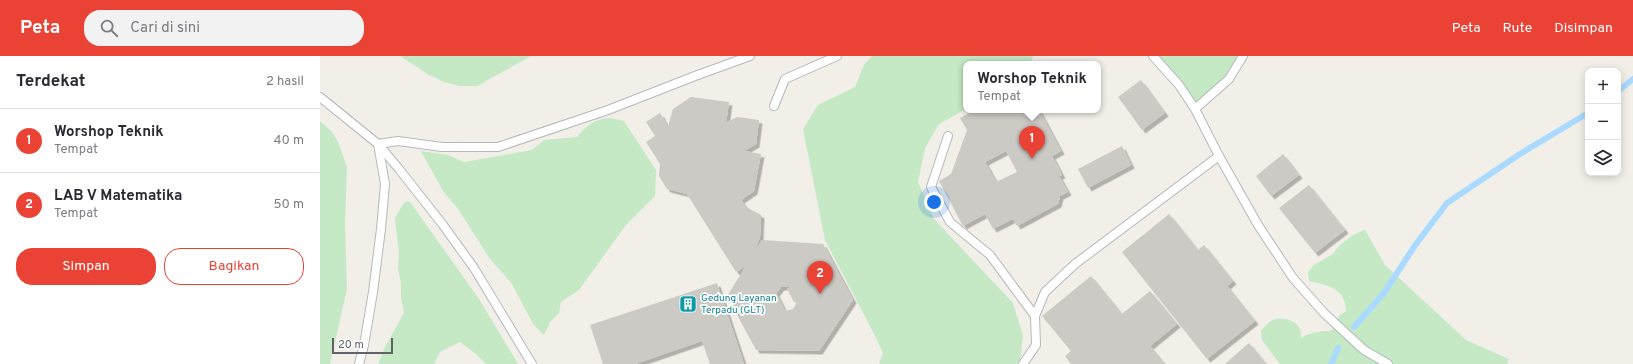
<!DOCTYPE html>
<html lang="id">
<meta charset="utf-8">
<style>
body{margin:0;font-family:Overpass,sans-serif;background:#f2f2f3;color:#2b2b33}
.controls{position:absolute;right:12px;top:12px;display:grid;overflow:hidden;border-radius:8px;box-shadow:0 2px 10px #0003}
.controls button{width:36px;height:36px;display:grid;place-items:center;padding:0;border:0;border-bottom:1px solid #e1e1e2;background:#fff;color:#2b2b33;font:20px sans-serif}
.scale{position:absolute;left:12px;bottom:10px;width:61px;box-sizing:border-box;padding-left:4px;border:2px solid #5f6368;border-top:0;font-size:11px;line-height:14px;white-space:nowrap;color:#5f6368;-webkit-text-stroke:3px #fff;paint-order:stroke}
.you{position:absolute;left:614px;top:146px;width:14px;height:14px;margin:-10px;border:3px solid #fff;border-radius:50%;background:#1a73e8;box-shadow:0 0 0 6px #1a73e833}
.badge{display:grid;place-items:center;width:26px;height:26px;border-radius:50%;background:#ea4335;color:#fff;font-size:13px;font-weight:700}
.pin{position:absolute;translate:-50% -33px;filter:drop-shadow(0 1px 2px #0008)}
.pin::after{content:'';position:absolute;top:21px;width:14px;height:12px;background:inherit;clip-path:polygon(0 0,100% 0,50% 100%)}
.popup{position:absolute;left:643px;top:5px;width:138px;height:52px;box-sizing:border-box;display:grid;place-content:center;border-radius:8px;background:#fff;filter:drop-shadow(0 1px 3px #0005);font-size:13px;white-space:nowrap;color:#7c7c81}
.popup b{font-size:15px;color:#2b2b33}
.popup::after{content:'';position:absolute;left:50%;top:100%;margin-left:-8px;border:8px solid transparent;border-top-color:#fff}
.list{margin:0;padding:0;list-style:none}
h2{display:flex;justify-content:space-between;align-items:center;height:52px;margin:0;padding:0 16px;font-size:17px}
h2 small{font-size:13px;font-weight:400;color:#7c7c81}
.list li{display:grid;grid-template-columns:26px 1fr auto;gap:12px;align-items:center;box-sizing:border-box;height:64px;padding:0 16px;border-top:1px solid #e1e1e2}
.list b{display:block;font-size:15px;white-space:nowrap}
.list p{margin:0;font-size:13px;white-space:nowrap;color:#7c7c81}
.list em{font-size:13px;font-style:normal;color:#7c7c81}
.actions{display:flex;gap:8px;padding:12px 16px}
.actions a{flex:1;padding:9px 0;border:1px solid #ea4335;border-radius:16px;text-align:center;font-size:14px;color:#ea4335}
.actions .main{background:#ea4335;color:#fff}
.icon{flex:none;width:22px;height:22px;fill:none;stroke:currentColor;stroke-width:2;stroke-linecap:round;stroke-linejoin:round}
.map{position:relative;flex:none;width:1313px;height:308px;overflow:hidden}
header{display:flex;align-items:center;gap:24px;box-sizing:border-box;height:56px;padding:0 20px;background:#ea4335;color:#fff}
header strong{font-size:19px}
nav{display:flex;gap:22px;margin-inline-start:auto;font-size:14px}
.search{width:280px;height:36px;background:#f2f2f3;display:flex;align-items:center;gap:10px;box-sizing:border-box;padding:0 14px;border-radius:16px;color:#7c7c81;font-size:15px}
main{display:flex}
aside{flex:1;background:#fff}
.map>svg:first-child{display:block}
</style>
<header>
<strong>Peta</strong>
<div class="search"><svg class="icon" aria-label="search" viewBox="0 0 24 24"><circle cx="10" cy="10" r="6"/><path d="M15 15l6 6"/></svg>Cari di sini</div>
<nav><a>Peta</a><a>Rute</a><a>Disimpan</a></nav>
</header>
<main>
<aside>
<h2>Terdekat<small>2 hasil</small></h2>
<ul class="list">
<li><span class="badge">1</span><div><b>Worshop Teknik</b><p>Tempat</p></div><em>40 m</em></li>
<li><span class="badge">2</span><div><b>LAB V Matematika</b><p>Tempat</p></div><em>50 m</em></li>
</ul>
<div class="actions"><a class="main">Simpan</a><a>Bagikan</a></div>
</aside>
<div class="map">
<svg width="1313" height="308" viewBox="0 0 1313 308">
<defs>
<filter id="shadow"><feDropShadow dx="3.5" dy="3.5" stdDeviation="0" flood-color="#0004"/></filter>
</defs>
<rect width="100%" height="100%" fill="#f1efe8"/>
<g fill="#c5e8c5">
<path d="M 80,0 L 211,0 L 157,30 L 140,30 L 124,26 L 109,19 Z"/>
<path d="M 552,0 L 714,0 L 709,8 L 646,8 L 646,53 L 619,68 L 605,92 L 598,126 L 614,163 L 693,247 L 703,280 L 700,306 L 696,308 L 559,308 L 563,297 L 554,278 L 505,184 L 483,73 L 498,49 L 535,31 L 544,9 Z"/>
<path d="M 833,0 L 923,0 L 909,23 L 875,53 Z"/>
<path d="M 290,62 L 304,65 L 336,114 L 335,140 L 306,169 L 259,234 L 241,246 L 239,257 L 230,266 L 224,279 L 213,268 L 192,228 L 170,203 L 138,153 L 123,135 L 101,95 L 128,99 L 144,106 L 212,94 L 224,84 L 257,81 C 267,69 275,63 290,62 Z"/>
<path d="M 0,65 L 12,76 L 18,86 L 27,111 L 25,169 L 27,233 L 10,308 L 0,308 Z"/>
<path d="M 87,145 L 90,146 L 159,243 L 198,308 L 166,308 L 156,298 L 140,286 L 120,296 L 114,308 L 58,308 L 65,291 L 84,257 L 81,242 L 81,227 L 78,213 L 79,197 L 75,162 L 83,148 Z"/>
<path d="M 1045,174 L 1065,209 L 1146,284 L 1189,303 L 1187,308 L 960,308 L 942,284 L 941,275 C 944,271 947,268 951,265 C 960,260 975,263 980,273 C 981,276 981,279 981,282 C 991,276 999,275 1011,275 L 1020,259 L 1026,255 C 1026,232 1007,229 989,225 L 988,216 L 994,209 L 1013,198 L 1018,191 L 1026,184 L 1035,178 Z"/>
</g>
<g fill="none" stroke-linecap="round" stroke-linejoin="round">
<g stroke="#aadaff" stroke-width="6">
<path d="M 1298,35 L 1313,23"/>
<path d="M 1034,271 L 1064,237 L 1096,188 L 1127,147 L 1200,98 L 1268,57"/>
<path d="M 1011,308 L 1018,292"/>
</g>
</g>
<g fill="#cccac5" fill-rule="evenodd" filter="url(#shadow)">
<path d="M 821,24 L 845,57 L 822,74 L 798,41 Z"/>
<path d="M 371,41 L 409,46 L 406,67 L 417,61 L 439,64 L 436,88 L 424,95 L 441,98 L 434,135 L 421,144 L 426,151 L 441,159 L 440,181 L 435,195 L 442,184 L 503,188 L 533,244 L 499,295 L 436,294 L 407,240 L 426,210 L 416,216 L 367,138 L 347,133 L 339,120 L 340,108 L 326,86 L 335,80 L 326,66 L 340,57 L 348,71 L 353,53 ZM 461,231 L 471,231 L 467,233 L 474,246 L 478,245 L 473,253 L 465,255 L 456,237 Z"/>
<path d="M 655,54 L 719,54 L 741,95 L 732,100 L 742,119 L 739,120 L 748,136 L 740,140 L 738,148 L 697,170 L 693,163 L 673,173 L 665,158 L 643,170 L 619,125 L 631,118 L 647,74 L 640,62 ZM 686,95 L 697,116 L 676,126 L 665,106 Z"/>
<path d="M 802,90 L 811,109 L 768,132 L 758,113 Z"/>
<path d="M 963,98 L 979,119 L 951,140 L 936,120 Z"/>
<path d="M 989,129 L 1025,174 L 995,197 L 959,152 Z"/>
<path d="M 849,158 L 878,194 L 884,189 L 913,225 L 907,230 L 935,265 L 887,303 L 802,196 Z"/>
<path d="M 771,220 L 802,258 L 830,235 L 857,268 L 830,290 L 845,308 L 751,308 L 745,300 L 751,295 L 722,260 Z"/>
<path d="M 397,227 L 424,308 L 390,308 L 382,285 L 315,308 L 283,308 L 270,269 Z"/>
<path d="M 929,287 L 946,308 L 905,308 Z"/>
</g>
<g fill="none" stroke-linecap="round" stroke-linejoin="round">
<defs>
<g id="lane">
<path d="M 833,0 L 859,29 L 875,53 L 899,100 L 938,169 L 973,222 L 1004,257 L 1044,294 L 1068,308"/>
<path d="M 0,41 L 58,88 L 79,113 L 123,169 L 154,212 L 212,308"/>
<path d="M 454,50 L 465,23 L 517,0"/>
<path d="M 875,53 L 909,23 L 923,0"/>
<path d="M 628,80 L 611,131 L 630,166 L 670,199 L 715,260"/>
<path d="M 39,308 L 44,289 L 53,236 L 61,173 L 65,128 L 58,88 L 78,85 L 122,91 L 178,91 L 288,54 L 375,20 L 430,0"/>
<path d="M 703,308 L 716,289 L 715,260 L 725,236 L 755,208 L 899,100"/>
</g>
</defs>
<use href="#lane" stroke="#b5b8bc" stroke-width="10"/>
<use href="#lane" stroke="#fff" stroke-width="8"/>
</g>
<defs>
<symbol id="building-square" viewBox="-11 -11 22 22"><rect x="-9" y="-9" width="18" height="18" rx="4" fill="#0f9aa8" stroke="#fff"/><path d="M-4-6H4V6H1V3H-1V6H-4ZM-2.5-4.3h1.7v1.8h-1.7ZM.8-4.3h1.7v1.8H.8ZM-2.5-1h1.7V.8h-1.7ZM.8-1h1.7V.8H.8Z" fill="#fff"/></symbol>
</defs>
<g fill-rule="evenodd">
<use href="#building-square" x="358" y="238" width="20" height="20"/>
</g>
<g text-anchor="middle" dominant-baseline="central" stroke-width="3.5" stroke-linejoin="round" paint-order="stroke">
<g font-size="10" fill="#0d838f" stroke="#fff" text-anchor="start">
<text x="381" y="242">Gedung Layanan<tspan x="381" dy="12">Terpadu (GLT)</tspan></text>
</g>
</g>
</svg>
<div class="controls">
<button>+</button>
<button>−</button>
<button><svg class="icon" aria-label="layers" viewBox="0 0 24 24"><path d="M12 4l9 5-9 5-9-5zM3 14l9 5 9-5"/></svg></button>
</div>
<div class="scale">20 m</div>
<div class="you"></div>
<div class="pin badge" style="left:712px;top:103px">1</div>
<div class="popup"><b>Worshop Teknik</b>Tempat</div>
<div class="pin badge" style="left:500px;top:238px">2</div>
</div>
</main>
